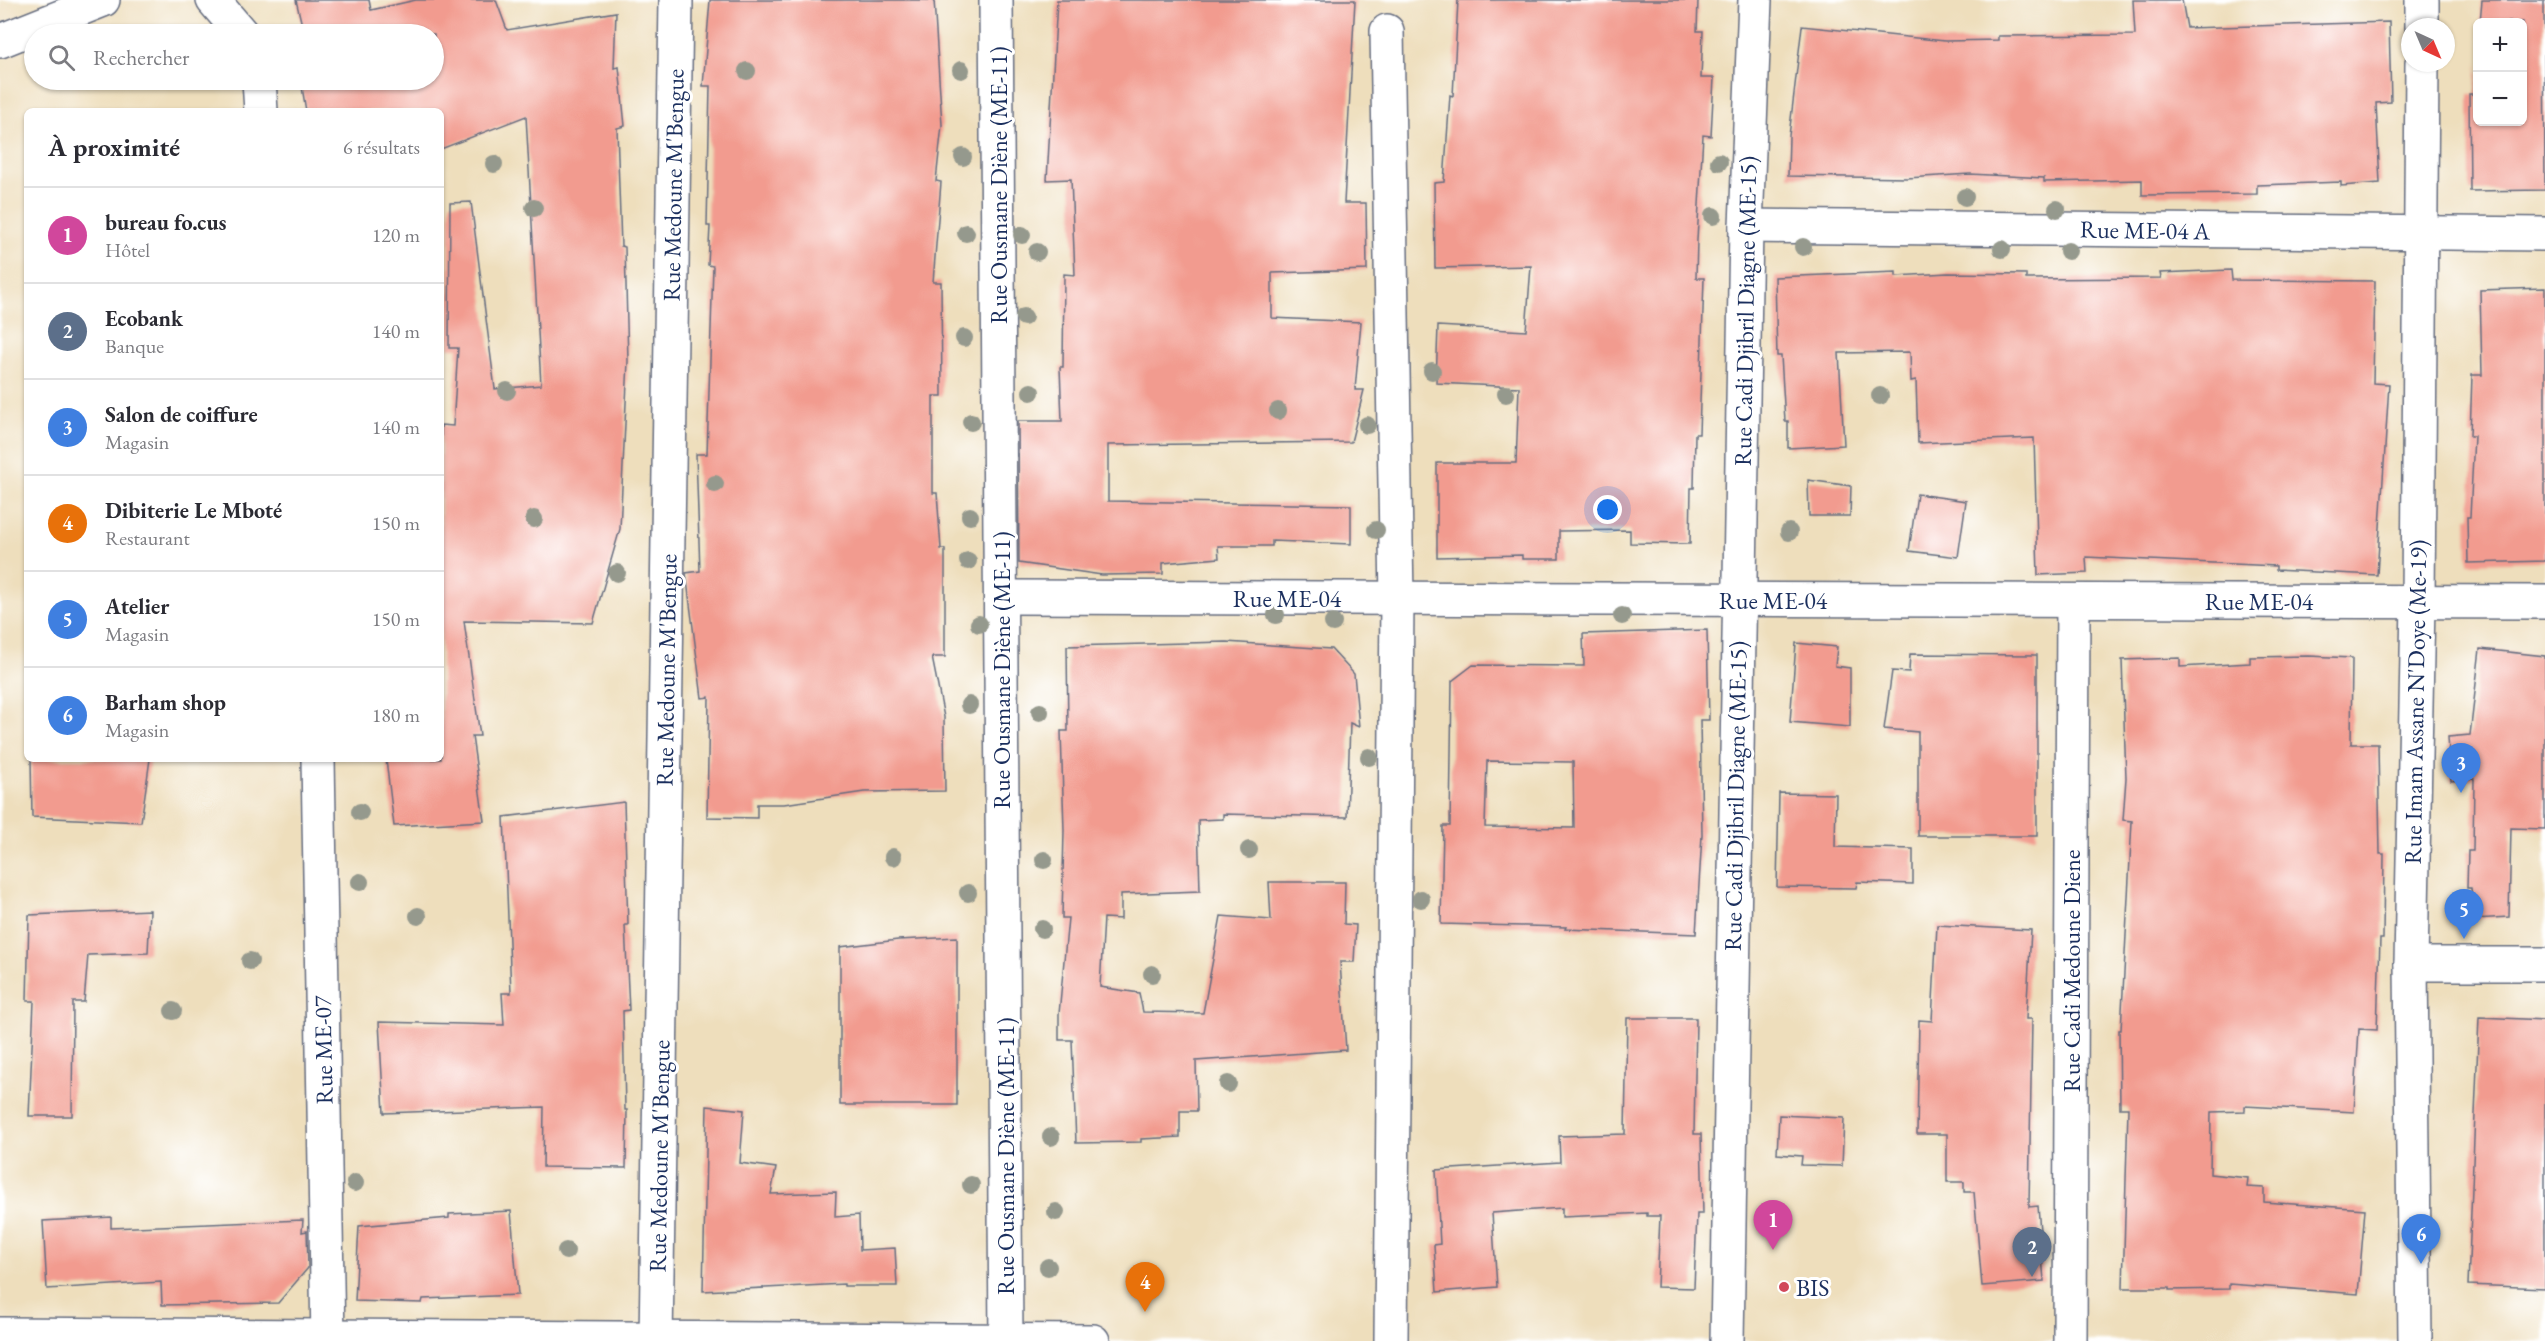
<!DOCTYPE html>
<html lang="fr">
<meta charset="utf-8">
<style>
body{margin:0;font-family:"EB Garamond",serif;background:#f2f2f3;color:#2b2b33}
.controls{position:absolute;right:18px;top:18px;display:grid;overflow:hidden;border-radius:9px;box-shadow:0 2px 4px #0004}
.controls button{width:54px;height:54px;display:grid;place-items:center;padding:0;border:0;border-bottom:2px solid #e1e1e2;background:#fff;color:#2b2b33;font:30px sans-serif}
.compass{position:absolute;left:2401px;top:18px;width:54px;height:54px;border-radius:50%;background:#fff;box-shadow:0 2px 4px #0004;rotate:136deg}
.you{position:absolute;left:1608px;top:510px;width:21px;height:21px;margin:-15px;border:4px solid #fff;border-radius:50%;background:#1a73e8;box-shadow:0 0 0 9px #1a73e833}
.badge{display:grid;place-items:center;width:39px;height:39px;border-radius:50%;background:#d1495b;color:#fff;font-size:20px;font-weight:700}
.pin{position:absolute;translate:-50% -50px;filter:drop-shadow(0 2px 3px #0008)}
.pin::after{content:'';position:absolute;top:32px;width:21px;height:18px;background:inherit;clip-path:polygon(0 0,100% 0,50% 100%)}
.list{margin:0;padding:0;list-style:none}
h2{display:flex;justify-content:space-between;align-items:center;height:78px;margin:0;padding:0 24px;font-size:26px}
h2 small{font-size:20px;font-weight:400;color:#7c7c81}
.list li{display:grid;grid-template-columns:39px 1fr auto;gap:18px;align-items:center;box-sizing:border-box;height:96px;padding:0 24px;border-top:2px solid #e1e1e2}
.list b{display:block;font-size:22px;white-space:nowrap}
.list p{margin:0;font-size:20px;white-space:nowrap;color:#7c7c81}
.list em{font-size:20px;font-style:normal;color:#7c7c81}
.icon{flex:none;width:33px;height:33px;fill:none;stroke:currentColor;stroke-width:2;stroke-linecap:round;stroke-linejoin:round}
.map{position:relative;flex:none;width:2545px;height:1341px;overflow:hidden}
.search{position:absolute;background:#fff;box-shadow:0 2px 4px #0004;left:24px;top:24px;width:420px;height:66px;display:flex;align-items:center;gap:15px;box-sizing:border-box;padding:0 21px;border-radius:33px;color:#7c7c81;font-size:22px}
.panel{position:absolute;background:#fff;box-shadow:0 2px 4px #0004;left:24px;top:108px;width:420px;height:654px;border-radius:9px}
.map>svg:first-child{display:block}
</style>
<div class="map">
<svg width="2545" height="1341" viewBox="0 0 2545 1341">
<rect width="100%" height="100%" fill="#fff"/>
<filter id="ink" filterUnits="userSpaceOnUse"><feTurbulence type="fractalNoise" baseFrequency=".0167" numOctaves="2"/><feDisplacementMap in="SourceGraphic" scale="12" xChannelSelector="R" yChannelSelector="G"/><feConvolveMatrix kernelMatrix="1 2 1 2 8 2 1 2 1" color-interpolation-filters="sRGB"/></filter>
<filter id="wash" filterUnits="userSpaceOnUse"><feTurbulence type="fractalNoise" baseFrequency=".008" numOctaves="4" result="noise"/><feDisplacementMap in="SourceGraphic" scale="24" xChannelSelector="R" yChannelSelector="G"/><feGaussianBlur stdDeviation="1.35" result="paint"/><feColorMatrix in="noise" values="0 0 0 0 0 0 0 0 0 0 0 0 0 0 0 0 0 1.4 0 .05"/><feComposite in="paint" operator="in"/></filter>
<g filter="url(#wash)">
<rect width="100%" height="100%" fill="#eedebc"/>
<g id="blocks">
<g fill="#f29b8f" fill-rule="evenodd">
<path d="M 296,0 L 369,0 L 371,10 L 416,0 L 496,0 L 507,30 L 616,12 L 614,68 L 619,67 L 625,126 L 617,128 L 621,246 L 625,247 L 628,361 L 620,529 L 593,623 L 464,621 L 480,736 L 472,736 L 484,821 L 394,826 L 386,759 L 441,759 L 441,425 L 453,426 L 458,348 L 449,348 L 450,203 L 471,202 L 495,389 L 541,385 L 526,116 L 441,149 L 441,111 L 306,111 L 301,81 L 434,80 L 434,34 L 304,34 Z"/>
<path d="M 710,0 L 934,0 L 942,125 L 936,181 L 941,182 L 933,282 L 941,282 L 942,396 L 933,396 L 933,493 L 937,493 L 941,549 L 945,549 L 945,657 L 932,657 L 944,717 L 945,791 L 864,792 L 784,804 L 757,804 L 757,818 L 707,817 L 709,697 L 702,698 L 686,573 L 700,571 L 696,454 L 707,454 L 713,266 L 708,265 L 710,226 L 707,226 L 710,86 L 703,86 Z"/>
<path d="M 1057,0 L 1355,0 L 1344,203 L 1366,203 L 1367,270 L 1272,273 L 1272,318 L 1361,322 L 1355,390 L 1364,390 L 1351,442 L 1108,445 L 1108,501 L 1351,505 L 1351,544 L 1272,541 L 1272,546 L 1218,546 L 1219,558 L 1163,563 L 1163,574 L 1102,575 L 1019,563 L 1018,421 L 1062,421 L 1060,367 L 1063,367 L 1064,274 L 1075,275 L 1071,179 L 1047,180 Z"/>
<path d="M 1458,0 L 1698,0 L 1697,31 L 1703,31 L 1701,78 L 1714,78 L 1711,136 L 1703,135 L 1697,240 L 1696,278 L 1704,278 L 1699,434 L 1695,434 L 1694,488 L 1691,488 L 1690,544 L 1630,543 L 1630,530 L 1559,531 L 1559,559 L 1522,559 L 1522,555 L 1437,557 L 1437,463 L 1516,463 L 1519,387 L 1436,383 L 1438,326 L 1526,331 L 1531,266 L 1435,268 L 1434,183 L 1444,182 L 1450,95 L 1453,96 Z"/>
<path d="M 2133,0 L 2182,0 L 2187,28 L 2389,22 L 2391,102 L 2376,103 L 2380,183 L 2341,186 L 2341,182 L 2257,185 L 2257,194 L 2142,195 L 2142,180 L 2044,182 L 2044,178 L 1970,174 L 1907,178 L 1788,176 L 1789,136 L 1802,26 L 1945,41 L 1998,40 L 1998,36 L 2135,35 Z"/>
<path d="M 2482,0 L 2544,0 L 2545,190 L 2470,191 L 2469,94 L 2475,94 L 2478,63 L 2478,122 L 2523,122 L 2523,22 L 2480,22 Z"/>
<path d="M 2231,270 L 2232,280 L 2375,281 L 2373,383 L 2389,384 L 2377,575 L 2276,570 L 2276,566 L 2086,557 L 2087,573 L 2038,575 L 2034,438 L 1918,443 L 1916,380 L 1911,381 L 1910,352 L 1839,353 L 1844,445 L 1788,448 L 1788,421 L 1785,421 L 1781,356 L 1777,356 L 1775,277 L 1896,272 L 1896,276 L 1948,273 L 2026,274 L 2026,279 L 2161,278 L 2160,273 Z"/>
<path d="M 2545,288 L 2545,561 L 2468,563 L 2467,517 L 2470,517 L 2474,436 L 2470,436 L 2472,375 L 2482,375 L 2480,290 Z"/>
<path d="M 1808,480 L 1851,486 L 1850,516 L 1809,516 Z"/>
<path d="M 1917,494 L 1966,501 L 1958,557 L 1909,551 Z"/>
<path d="M 1707,630 L 1709,720 L 1700,720 L 1702,835 L 1696,934 L 1565,929 L 1566,927 L 1441,924 L 1443,826 L 1450,826 L 1452,681 L 1473,665 L 1584,666 L 1583,634 ZM 1487,761 L 1573,762 L 1574,828 L 1485,827 Z"/>
<path d="M 1226,642 L 1331,649 L 1354,674 L 1359,727 L 1350,723 L 1347,817 L 1223,814 L 1223,819 L 1198,820 L 1200,891 L 1121,894 L 1121,919 L 1104,918 L 1100,987 L 1139,993 L 1143,1012 L 1203,1013 L 1221,916 L 1271,920 L 1269,882 L 1345,882 L 1344,924 L 1356,925 L 1354,962 L 1340,962 L 1346,1050 L 1196,1061 L 1197,1111 L 1180,1111 L 1180,1137 L 1141,1139 L 1141,1142 L 1076,1143 L 1072,1040 L 1059,1040 L 1059,1014 L 1068,918 L 1062,918 L 1064,830 L 1061,731 L 1068,731 L 1067,646 Z"/>
<path d="M 1796,643 L 1837,647 L 1835,666 L 1850,668 L 1850,727 L 1790,722 Z"/>
<path d="M 2480,649 L 2545,656 L 2545,829 L 2511,828 L 2509,917 L 2474,919 L 2471,888 L 2467,888 L 2468,851 L 2473,851 L 2474,779 L 2451,781 L 2448,737 L 2470,735 Z"/>
<path d="M 1910,654 L 2037,655 L 2037,836 L 1918,836 L 1918,732 L 1884,729 L 1892,671 L 1909,672 Z"/>
<path d="M 2309,656 L 2352,658 L 2351,744 L 2378,744 L 2380,854 L 2384,854 L 2383,939 L 2380,939 L 2377,1030 L 2359,1029 L 2354,1112 L 2245,1106 L 2245,1111 L 2211,1112 L 2210,1174 L 2248,1178 L 2247,1187 L 2264,1188 L 2264,1202 L 2365,1209 L 2358,1294 L 2229,1284 L 2229,1289 L 2169,1290 L 2169,1288 L 2123,1288 L 2128,1108 L 2120,1108 L 2119,1030 L 2121,1030 L 2132,821 L 2123,820 L 2126,778 L 2122,660 L 2180,658 L 2180,667 L 2250,663 L 2250,657 Z"/>
<path d="M 31,759 L 150,759 L 141,822 L 32,817 Z"/>
<path d="M 1779,793 L 1836,794 L 1835,847 L 1913,849 L 1913,884 L 1857,882 L 1856,888 L 1777,887 Z"/>
<path d="M 624,802 L 628,925 L 625,925 L 629,1010 L 623,1011 L 625,1110 L 627,1110 L 626,1168 L 543,1167 L 544,1107 L 384,1113 L 379,1022 L 504,1025 L 502,993 L 511,993 L 504,817 Z"/>
<path d="M 150,910 L 148,953 L 88,955 L 84,1002 L 73,1002 L 72,1116 L 29,1116 L 34,1001 L 27,1001 L 29,915 Z"/>
<path d="M 1937,925 L 2031,930 L 2026,1019 L 2032,1019 L 2029,1207 L 2038,1206 L 2044,1281 L 1982,1286 L 1974,1192 L 1964,1192 L 1964,1182 L 1947,1182 L 1947,1134 L 1917,1134 L 1919,1020 L 1932,1021 Z"/>
<path d="M 957,937 L 957,1105 L 840,1105 L 840,947 L 898,940 Z"/>
<path d="M 2479,1017 L 2545,1020 L 2545,1288 L 2468,1285 Z"/>
<path d="M 1627,1018 L 1696,1018 L 1694,1134 L 1701,1134 L 1703,1214 L 1697,1214 L 1694,1288 L 1657,1287 L 1660,1216 L 1647,1216 L 1647,1213 L 1562,1217 L 1562,1208 L 1492,1213 L 1497,1287 L 1437,1292 L 1434,1245 L 1440,1244 L 1436,1170 L 1560,1162 L 1559,1136 L 1625,1134 Z"/>
<path d="M 707,1106 L 744,1110 L 740,1163 L 776,1168 L 771,1194 L 836,1192 L 835,1217 L 859,1215 L 860,1250 L 895,1248 L 897,1286 L 844,1286 L 844,1284 L 703,1291 Z"/>
<path d="M 1779,1115 L 1844,1118 L 1842,1166 L 1801,1165 L 1802,1156 L 1777,1154 Z"/>
<path d="M 511,1211 L 518,1295 L 423,1299 L 422,1303 L 355,1301 L 359,1226 L 449,1218 L 449,1214 Z"/>
<path d="M 111,1217 L 111,1228 L 303,1220 L 302,1232 L 307,1231 L 308,1268 L 278,1303 L 162,1305 L 161,1282 L 47,1289 L 43,1221 Z"/>
</g>
</g>
</g>
<g filter="url(#ink)">
<use href="#blocks" fill-opacity="0" stroke="#656c7f" stroke-width="1.5"/>
<g fill="none" stroke-linecap="round" stroke-linejoin="round">
<defs>
<g id="street">
<path d="M 213,0 L 242,34"/>
<path d="M 996,0 L 1006,1341"/>
<path d="M 2422,27 L 2422,0"/>
<path d="M 1387,31 L 1397,598 L 1391,1341"/>
<path d="M 259,80 L 261,111"/>
<path d="M 1746,226 L 2545,234"/>
<path d="M 1001,597 L 2545,602"/>
<path d="M 318,759 L 328,1341"/>
<path d="M 2411,964 L 2545,964"/>
<path d="M 0,1334 L 1093,1341"/>
<path d="M 656,1341 L 676,0"/>
<path d="M 1727,1341 L 1746,226 L 1755,0"/>
<path d="M 2070,1341 L 2073,601"/>
<path d="M 2415,1341 L 2411,964 L 2418,602 L 2422,63"/>
</g>
<path id="highway" d="M 0,41 L 103,0"/>
</defs>
<use href="#street" stroke="#656c7f" stroke-width="36"/>
<use href="#highway" stroke="#656c7f" stroke-width="36"/>
<use href="#street" stroke="#fff" stroke-width="33"/>
<use href="#highway" stroke="#fff" stroke-width="33"/>
</g>
<g fill="#95998d">
<circle cx="961" cy="70" r="9"/>
<circle cx="747" cy="71" r="9"/>
<circle cx="963" cy="157" r="9"/>
<circle cx="1719" cy="162" r="9"/>
<circle cx="494" cy="164" r="9"/>
<circle cx="1965" cy="197" r="9"/>
<circle cx="534" cy="208" r="9"/>
<circle cx="2057" cy="209" r="9"/>
<circle cx="1713" cy="216" r="9"/>
<circle cx="966" cy="233" r="9"/>
<circle cx="1022" cy="235" r="9"/>
<circle cx="1803" cy="247" r="9"/>
<circle cx="2002" cy="249" r="9"/>
<circle cx="2068" cy="251" r="9"/>
<circle cx="1037" cy="252" r="9"/>
<circle cx="1024" cy="317" r="9"/>
<circle cx="964" cy="338" r="9"/>
<circle cx="1432" cy="371" r="9"/>
<circle cx="507" cy="391" r="9"/>
<circle cx="1031" cy="392" r="9"/>
<circle cx="1506" cy="394" r="9"/>
<circle cx="1880" cy="396" r="9"/>
<circle cx="1278" cy="411" r="9"/>
<circle cx="971" cy="422" r="9"/>
<circle cx="1367" cy="425" r="9"/>
<circle cx="715" cy="484" r="9"/>
<circle cx="970" cy="516" r="9"/>
<circle cx="534" cy="519" r="9"/>
<circle cx="1376" cy="530" r="9"/>
<circle cx="1789" cy="532" r="9"/>
<circle cx="968" cy="561" r="9"/>
<circle cx="617" cy="573" r="9"/>
<circle cx="1276" cy="615" r="9"/>
<circle cx="1622" cy="616" r="9"/>
<circle cx="1333" cy="623" r="9"/>
<circle cx="979" cy="624" r="9"/>
<circle cx="969" cy="705" r="9"/>
<circle cx="1040" cy="712" r="9"/>
<circle cx="1369" cy="757" r="9"/>
<circle cx="360" cy="812" r="9"/>
<circle cx="1249" cy="850" r="9"/>
<circle cx="893" cy="857" r="9"/>
<circle cx="1044" cy="860" r="9"/>
<circle cx="360" cy="882" r="9"/>
<circle cx="968" cy="893" r="9"/>
<circle cx="1421" cy="899" r="9"/>
<circle cx="418" cy="916" r="9"/>
<circle cx="1042" cy="929" r="9"/>
<circle cx="250" cy="961" r="9"/>
<circle cx="1152" cy="974" r="9"/>
<circle cx="173" cy="1011" r="9"/>
<circle cx="1228" cy="1084" r="9"/>
<circle cx="1051" cy="1137" r="9"/>
<circle cx="355" cy="1183" r="9"/>
<circle cx="971" cy="1185" r="9"/>
<circle cx="1056" cy="1212" r="9"/>
<circle cx="566" cy="1251" r="9"/>
<circle cx="1048" cy="1267" r="9"/>
</g>
</g>
<circle fill="#d1495b" stroke="#fff" stroke-width="2" cx="1784" cy="1287" r="6"/>
<g text-anchor="middle" dominant-baseline="central" stroke-width="6" stroke-linejoin="round" paint-order="stroke">
<g font-size="24" fill="#1b2f5e" stroke="#fff">
<text transform="translate(673 185) rotate(-89)">Rue Medoune M'Bengue</text>
<text transform="translate(998 185) rotate(-90)">Rue Ousmane Diène (ME-11)</text>
<text transform="translate(2145 230) rotate(1)">Rue ME-04 A</text>
<text transform="translate(1745 311) rotate(-89)">Rue Cadi Djibril Diagne (ME-15)</text>
<text x="1287" y="598">Rue ME-04</text>
<text x="1773" y="600">Rue ME-04</text>
<text x="2259" y="601">Rue ME-04</text>
<text transform="translate(666 670) rotate(-89)">Rue Medoune M'Bengue</text>
<text transform="translate(1001 670) rotate(-90)">Rue Ousmane Diène (ME-11)</text>
<text transform="translate(2415 702) rotate(-89)">Rue Imam Assane N'Doye (Me-19)</text>
<text transform="translate(1735 796) rotate(-89)">Rue Cadi Djibril Diagne (ME-15)</text>
<text transform="translate(2071 971) rotate(-90)">Rue Cadi Medoune Diene</text>
<text transform="translate(323 1050) rotate(-91)">Rue ME-07</text>
<text transform="translate(659 1156) rotate(-89)">Rue Medoune M'Bengue</text>
<text transform="translate(1005 1156) rotate(-90)">Rue Ousmane Diène (ME-11)</text>
</g>
<g font-size="24" fill="#1b2f5e" stroke="#fff" text-anchor="start">
<text x="1796" y="1287">BIS</text>
</g>
</g>
</svg>
<div class="controls">
<button>+</button>
<button>−</button>
</div>
<svg class="compass" viewBox="-18 -18 36 36"><path d="M0-13l5 13h-10z" fill="#e53935"/><path d="M0 13l5-13h-10z" fill="#7c7c81"/></svg>
<div class="you"></div>
<div class="pin badge" style="left:1773px;top:1250px;background:#d1479c">1</div>
<div class="pin badge" style="left:2032px;top:1277px;background:#5c6f8a">2</div>
<div class="pin badge" style="left:2461px;top:793px;background:#3f7fe0">3</div>
<div class="pin badge" style="left:1145px;top:1312px;background:#e8710a">4</div>
<div class="pin badge" style="left:2464px;top:939px;background:#3f7fe0">5</div>
<div class="pin badge" style="left:2421px;top:1264px;background:#3f7fe0">6</div>
<div class="search"><svg class="icon" aria-label="search" viewBox="0 0 24 24"><circle cx="10" cy="10" r="6"/><path d="M15 15l6 6"/></svg>Rechercher</div>
<section class="panel">
<h2>À proximité<small>6 résultats</small></h2>
<ul class="list">
<li><span class="badge" style="background:#d1479c">1</span><div><b>bureau fo.cus</b><p>Hôtel</p></div><em>120 m</em></li>
<li><span class="badge" style="background:#5c6f8a">2</span><div><b>Ecobank</b><p>Banque</p></div><em>140 m</em></li>
<li><span class="badge" style="background:#3f7fe0">3</span><div><b>Salon de coiffure</b><p>Magasin</p></div><em>140 m</em></li>
<li><span class="badge" style="background:#e8710a">4</span><div><b>Dibiterie Le Mboté</b><p>Restaurant</p></div><em>150 m</em></li>
<li><span class="badge" style="background:#3f7fe0">5</span><div><b>Atelier</b><p>Magasin</p></div><em>150 m</em></li>
<li><span class="badge" style="background:#3f7fe0">6</span><div><b>Barham shop</b><p>Magasin</p></div><em>180 m</em></li>
</ul>
</section>
</div>
